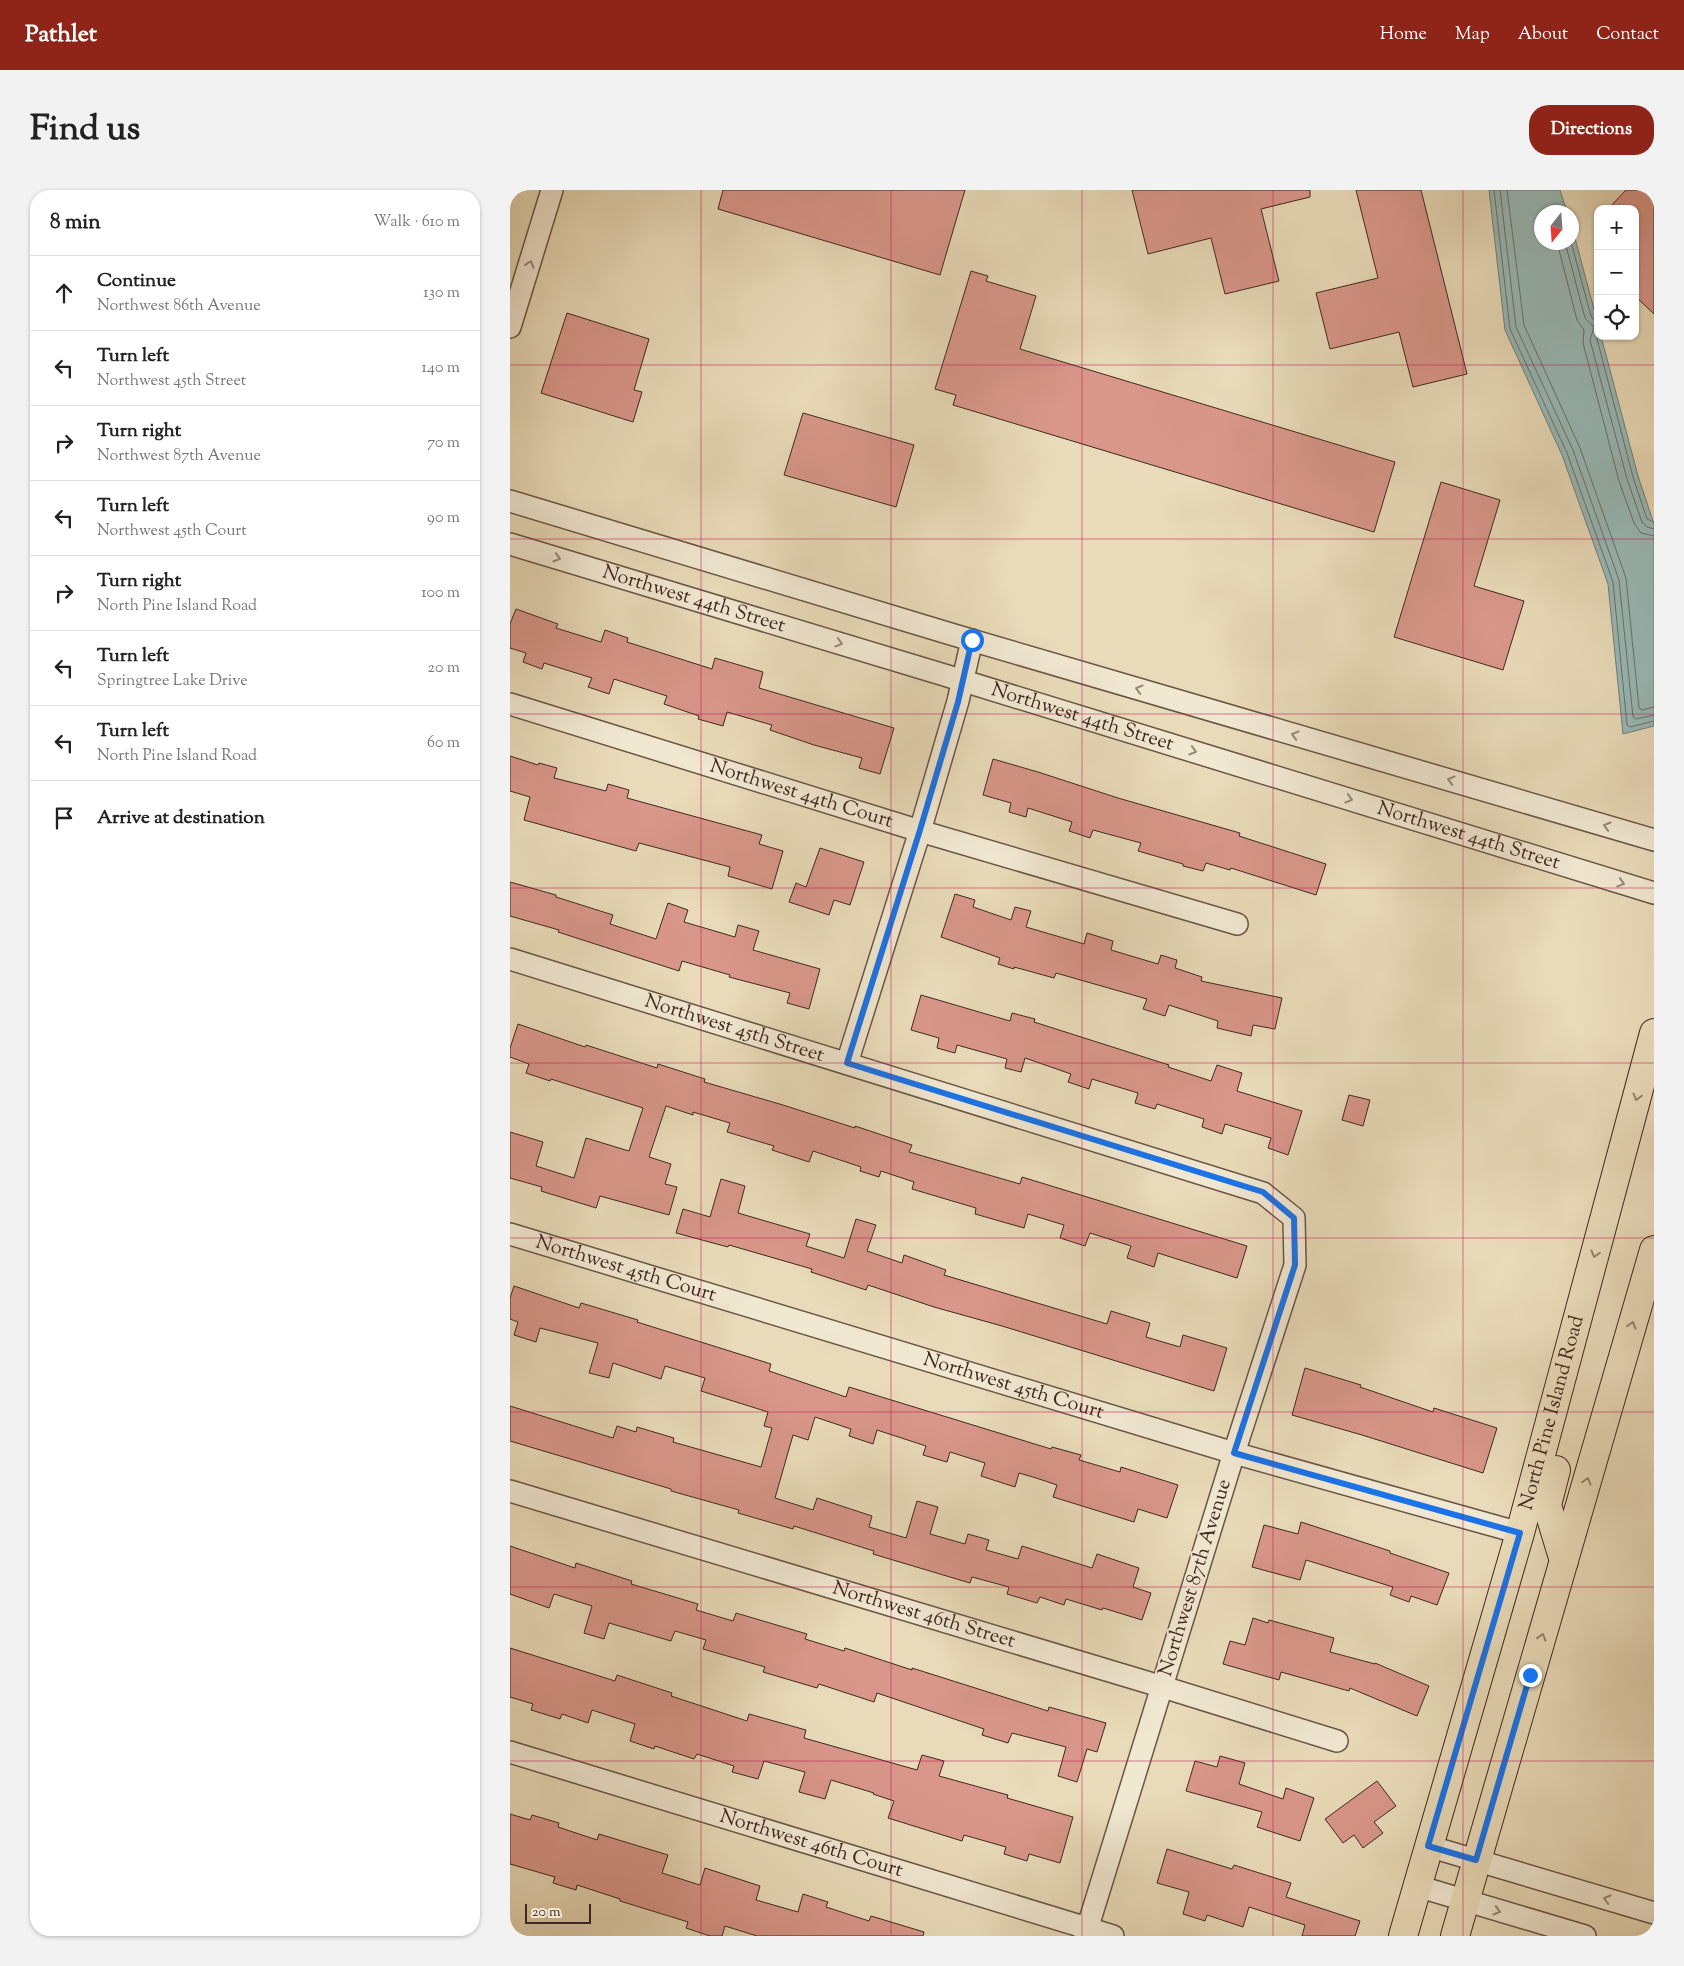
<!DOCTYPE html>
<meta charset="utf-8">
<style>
body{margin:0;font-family:"Sorts Mill Goudy",serif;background:#f2f2f2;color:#222}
.controls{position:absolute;right:15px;top:15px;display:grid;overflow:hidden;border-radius:10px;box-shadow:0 1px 4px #0004}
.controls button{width:45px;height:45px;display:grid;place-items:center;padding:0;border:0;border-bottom:1px solid #e0e0e0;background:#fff;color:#222;font:25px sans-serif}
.compass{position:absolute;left:1024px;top:15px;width:45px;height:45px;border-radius:50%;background:#fff;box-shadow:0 1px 4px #0004;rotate:197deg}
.scale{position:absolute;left:15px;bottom:12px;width:66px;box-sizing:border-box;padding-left:5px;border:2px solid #402820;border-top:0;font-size:14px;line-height:18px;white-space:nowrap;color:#402820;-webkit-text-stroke:4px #f1e8d2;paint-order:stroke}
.stop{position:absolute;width:15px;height:15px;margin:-11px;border:4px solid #1a73e8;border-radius:50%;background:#fff}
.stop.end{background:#1a73e8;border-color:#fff;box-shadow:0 1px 5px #0008}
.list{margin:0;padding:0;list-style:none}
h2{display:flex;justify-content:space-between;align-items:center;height:65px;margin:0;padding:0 20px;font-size:21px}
h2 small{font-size:16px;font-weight:400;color:#767676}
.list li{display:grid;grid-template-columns:32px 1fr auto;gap:15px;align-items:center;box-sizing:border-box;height:75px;padding:0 20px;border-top:1px solid #e0e0e0}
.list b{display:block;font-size:19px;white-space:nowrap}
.list p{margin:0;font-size:16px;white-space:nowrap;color:#767676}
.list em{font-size:16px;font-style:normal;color:#767676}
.icon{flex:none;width:28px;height:28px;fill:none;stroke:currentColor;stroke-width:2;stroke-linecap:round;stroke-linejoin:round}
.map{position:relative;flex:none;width:1144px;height:1746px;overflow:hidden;border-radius:20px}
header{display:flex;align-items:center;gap:30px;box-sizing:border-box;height:70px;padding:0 25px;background:#8f2418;color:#fff}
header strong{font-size:24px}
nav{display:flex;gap:28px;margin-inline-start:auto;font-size:18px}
.intro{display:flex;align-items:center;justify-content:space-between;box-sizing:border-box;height:120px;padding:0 30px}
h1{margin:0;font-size:35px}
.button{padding:12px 22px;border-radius:20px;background:#8f2418;color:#fff;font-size:18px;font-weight:700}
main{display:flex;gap:30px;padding:0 30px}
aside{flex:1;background:#fff;border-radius:20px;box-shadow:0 1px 4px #0004}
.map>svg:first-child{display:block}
</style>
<header>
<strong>Pathlet</strong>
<nav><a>Home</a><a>Map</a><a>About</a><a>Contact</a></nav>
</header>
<div class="intro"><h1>Find us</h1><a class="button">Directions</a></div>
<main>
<aside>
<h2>8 min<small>Walk · 610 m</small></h2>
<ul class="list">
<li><svg class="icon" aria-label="ahead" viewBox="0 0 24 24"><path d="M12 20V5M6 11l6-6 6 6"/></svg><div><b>Continue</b><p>Northwest 86th Avenue</p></div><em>130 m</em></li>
<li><svg class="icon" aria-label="left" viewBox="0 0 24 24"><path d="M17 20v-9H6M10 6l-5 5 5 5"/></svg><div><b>Turn left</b><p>Northwest 45th Street</p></div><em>140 m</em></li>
<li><svg class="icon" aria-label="right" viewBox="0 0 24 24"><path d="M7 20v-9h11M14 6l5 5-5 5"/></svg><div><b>Turn right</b><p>Northwest 87th Avenue</p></div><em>70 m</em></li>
<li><svg class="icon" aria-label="left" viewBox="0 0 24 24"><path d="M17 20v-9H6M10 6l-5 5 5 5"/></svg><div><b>Turn left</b><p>Northwest 45th Court</p></div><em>90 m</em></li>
<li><svg class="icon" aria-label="right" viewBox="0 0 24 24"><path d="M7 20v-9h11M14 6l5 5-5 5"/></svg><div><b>Turn right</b><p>North Pine Island Road</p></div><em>100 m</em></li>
<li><svg class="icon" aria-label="left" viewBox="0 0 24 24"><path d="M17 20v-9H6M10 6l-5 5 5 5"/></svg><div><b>Turn left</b><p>Springtree Lake Drive</p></div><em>20 m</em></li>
<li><svg class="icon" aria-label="left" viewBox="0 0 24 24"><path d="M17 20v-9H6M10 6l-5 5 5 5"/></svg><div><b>Turn left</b><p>North Pine Island Road</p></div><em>60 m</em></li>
<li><svg class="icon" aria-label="arrive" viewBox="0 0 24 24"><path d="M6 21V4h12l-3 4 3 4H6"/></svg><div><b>Arrive at destination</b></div></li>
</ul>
</aside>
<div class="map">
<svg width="1144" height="1746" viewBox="0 0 1144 1746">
<rect width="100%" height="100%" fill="#e9dbb9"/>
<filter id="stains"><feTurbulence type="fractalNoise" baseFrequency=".004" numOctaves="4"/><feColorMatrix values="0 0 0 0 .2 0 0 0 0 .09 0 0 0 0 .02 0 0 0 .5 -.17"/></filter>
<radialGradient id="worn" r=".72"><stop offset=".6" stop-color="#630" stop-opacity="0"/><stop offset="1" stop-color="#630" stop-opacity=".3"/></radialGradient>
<path fill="#99b9b7" stroke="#757f7b" d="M 979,0 L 1050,0 L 1057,22 L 1032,22 L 1032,52 L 1062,52 L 1062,37 L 1088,134 L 1088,146 L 1091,146 L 1128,286 L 1144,334 L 1144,536 L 1113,544 L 1098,394 L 1052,265 L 995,140 Z"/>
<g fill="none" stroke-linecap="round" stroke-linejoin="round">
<g stroke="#6c706c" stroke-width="1">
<path d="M 984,0 L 1000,139 L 1057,263 L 1103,392 L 1117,535 L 1120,537 L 1144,531"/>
<path d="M 990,0 L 1006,137 L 1063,260 L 1109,390 L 1123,527 L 1126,529 L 1144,525"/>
<path d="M 997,0 L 1014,135 L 1070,258 L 1116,388 L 1129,518 L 1132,520 L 1144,517"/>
<path d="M 1047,52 L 1067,130 L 1074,140 L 1073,153 L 1109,291 L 1124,333 L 1131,343 L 1144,346"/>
<path d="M 1055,52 L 1075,128 L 1084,137 L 1080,150 L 1117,289 L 1132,332 L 1137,337 L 1144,339"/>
<path d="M 1061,52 L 1081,126 L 1083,129 L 1088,130"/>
<path d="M 1088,144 L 1087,149 L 1123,287 L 1137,329 L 1144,332"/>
</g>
</g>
<g fill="#d9978a" stroke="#402820">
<path d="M 213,0 L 455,0 L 430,85 L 208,19 Z"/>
<path d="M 622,0 L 800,0 L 800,7 L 751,19 L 769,91 L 715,104 L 701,48 L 638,64 Z"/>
<path d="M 846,0 L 911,0 L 957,184 L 903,197 L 889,142 L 820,159 L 806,103 L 868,88 Z"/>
<path d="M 1116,0 L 1144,0 L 1144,124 L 1125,106 L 1125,19 L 1098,19 Z"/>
<path d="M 461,81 L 478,86 L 476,91 L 526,106 L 510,159 L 885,272 L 864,342 L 443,215 L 446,205 L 425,199 Z"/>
<path d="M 57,123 L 139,149 L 124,200 L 132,202 L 123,232 L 31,203 Z"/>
<path d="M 293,223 L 404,255 L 386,317 L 274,285 Z"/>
<path d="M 931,292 L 990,310 L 964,396 L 1014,411 L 993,480 L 884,447 Z"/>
<path d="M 6,419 L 48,434 L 46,438 L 91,452 L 95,440 L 118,448 L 117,452 L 202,479 L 205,468 L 253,482 L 249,498 L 384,538 L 370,584 L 349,578 L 352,568 L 304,555 L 260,540 L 262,535 L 217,522 L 213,536 L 188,529 L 189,526 L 154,514 L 157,506 L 104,489 L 99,504 L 78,497 L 82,488 L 34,473 L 32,479 L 13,472 L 16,463 L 0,458 L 0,434 Z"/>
<path d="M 0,566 L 28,575 L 29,573 L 47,578 L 44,588 L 96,601 L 98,594 L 119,600 L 117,608 L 252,645 L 249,654 L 273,661 L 262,699 L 218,686 L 220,677 L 129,653 L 126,661 L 14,630 L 20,607 L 0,601 Z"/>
<path d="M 483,569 L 528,582 L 608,608 L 730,643 L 729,646 L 816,674 L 806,705 L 721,678 L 720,680 L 696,673 L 693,681 L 673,676 L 673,674 L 628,661 L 631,653 L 583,640 L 580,648 L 559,641 L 562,632 L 518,618 L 516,627 L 499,622 L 501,613 L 473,605 Z"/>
<path d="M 310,658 L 354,672 L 340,715 L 324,710 L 319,725 L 279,712 L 286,693 L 296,697 Z"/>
<path d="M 0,692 L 46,705 L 46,707 L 103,725 L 100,734 L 146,749 L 158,713 L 178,720 L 174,732 L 225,747 L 228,735 L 249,741 L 243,760 L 310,779 L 299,819 L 277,813 L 280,803 L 219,787 L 220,785 L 172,771 L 169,781 L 48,742 L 49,740 L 0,726 Z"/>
<path d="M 445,704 L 465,710 L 463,717 L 501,730 L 505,717 L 521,721 L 516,737 L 574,754 L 577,743 L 603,751 L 601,760 L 648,774 L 651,765 L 667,770 L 665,778 L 692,787 L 691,791 L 772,808 L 765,839 L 743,835 L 741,846 L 707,838 L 708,831 L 659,815 L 655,826 L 633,819 L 637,809 L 546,783 L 544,788 L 504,777 L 504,779 L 488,774 L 490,768 L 431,747 Z"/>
<path d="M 411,805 L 500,831 L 502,823 L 525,829 L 524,832 L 659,875 L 658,877 L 701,891 L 707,875 L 732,883 L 727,901 L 792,921 L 778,965 L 758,958 L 761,948 L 715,934 L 712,944 L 692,937 L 694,929 L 647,914 L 645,919 L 625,913 L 628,903 L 582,889 L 579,899 L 558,892 L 561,884 L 515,868 L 511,882 L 495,878 L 497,869 L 447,855 L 445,863 L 427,858 L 429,848 L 401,840 Z"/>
<path d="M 8,834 L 75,857 L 76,855 L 147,878 L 148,874 L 195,889 L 194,892 L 273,915 L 345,938 L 345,936 L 402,955 L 399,962 L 510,994 L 512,987 L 737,1056 L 727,1088 L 648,1063 L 644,1077 L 617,1068 L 621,1056 L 580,1043 L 575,1056 L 550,1048 L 554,1035 L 518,1024 L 514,1038 L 465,1024 L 466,1018 L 402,999 L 404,992 L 371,981 L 369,987 L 350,981 L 351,977 L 303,961 L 299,972 L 262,960 L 264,956 L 217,942 L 220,933 L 183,922 L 183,925 L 156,916 L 139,967 L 161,974 L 155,994 L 167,997 L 159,1025 L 90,1006 L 86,1018 L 31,1001 L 32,997 L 0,988 L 0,942 L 33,952 L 26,976 L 64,988 L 76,948 L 119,961 L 133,918 L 41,889 L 40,891 L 16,883 L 19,874 L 0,867 L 0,858 Z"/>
<path d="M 839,905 L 860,910 L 853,936 L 832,930 Z"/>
<path d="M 211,989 L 235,996 L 228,1023 L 300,1044 L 296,1056 L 334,1068 L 346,1029 L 366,1035 L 357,1061 L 392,1073 L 394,1065 L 436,1080 L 434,1085 L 597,1134 L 601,1121 L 640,1133 L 636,1147 L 670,1157 L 673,1145 L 717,1158 L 704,1201 L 492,1136 L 424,1117 L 358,1095 L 356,1100 L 301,1082 L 302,1079 L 219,1055 L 218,1057 L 166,1043 L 173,1019 L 200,1027 Z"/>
<path d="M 4,1096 L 69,1118 L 71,1113 L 128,1130 L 127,1132 L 261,1174 L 259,1181 L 336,1207 L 339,1197 L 541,1259 L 542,1257 L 571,1265 L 569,1270 L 610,1282 L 611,1277 L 668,1295 L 657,1328 L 628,1319 L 624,1332 L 543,1307 L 547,1295 L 526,1288 L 509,1283 L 505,1297 L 471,1286 L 475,1273 L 440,1262 L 437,1272 L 413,1265 L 416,1256 L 367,1240 L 363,1254 L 339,1246 L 341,1239 L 305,1227 L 298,1250 L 283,1245 L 265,1308 L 303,1320 L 307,1308 L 362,1326 L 359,1337 L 396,1348 L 407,1311 L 428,1317 L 420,1344 L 455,1354 L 458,1344 L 479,1350 L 476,1360 L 508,1369 L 512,1356 L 582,1378 L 587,1364 L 629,1378 L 623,1397 L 641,1403 L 632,1430 L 593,1418 L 592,1420 L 556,1409 L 554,1415 L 530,1407 L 527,1413 L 497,1404 L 499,1397 L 462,1387 L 460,1393 L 363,1364 L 364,1361 L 284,1336 L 283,1339 L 228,1323 L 229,1320 L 161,1301 L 161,1299 L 0,1251 L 0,1216 L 103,1248 L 107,1236 L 126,1242 L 127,1237 L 164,1248 L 163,1252 L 251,1277 L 262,1238 L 254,1236 L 258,1222 L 191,1201 L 195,1188 L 155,1176 L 151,1189 L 103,1173 L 99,1188 L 79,1183 L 88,1153 L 30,1138 L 26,1152 L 4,1145 L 8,1132 L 0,1129 L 0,1108 Z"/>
<path d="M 795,1178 L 851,1195 L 850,1197 L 923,1222 L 924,1218 L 987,1238 L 973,1283 L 852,1245 L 782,1225 Z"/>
<path d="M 791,1332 L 880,1361 L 880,1363 L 939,1383 L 927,1415 L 901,1406 L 899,1412 L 880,1405 L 883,1397 L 796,1370 L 790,1390 L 742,1377 L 754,1335 L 788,1344 Z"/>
<path d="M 0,1356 L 65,1378 L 66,1373 L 122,1391 L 121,1394 L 188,1414 L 186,1420 L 223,1431 L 226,1423 L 297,1444 L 295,1449 L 334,1461 L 335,1458 L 402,1480 L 402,1478 L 538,1521 L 539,1517 L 596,1533 L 587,1562 L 577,1559 L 567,1592 L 548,1586 L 556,1557 L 502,1543 L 498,1553 L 472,1545 L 474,1539 L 367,1503 L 364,1512 L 309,1494 L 307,1498 L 253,1482 L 255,1477 L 193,1459 L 196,1450 L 165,1441 L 161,1451 L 99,1433 L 94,1449 L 74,1443 L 82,1416 L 44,1404 L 39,1418 L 0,1404 Z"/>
<path d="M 743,1428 L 758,1433 L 759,1430 L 824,1448 L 820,1462 L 865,1474 L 865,1473 L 919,1496 L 907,1526 L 840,1498 L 839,1501 L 771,1482 L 769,1490 L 713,1474 L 720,1451 L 735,1455 Z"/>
<path d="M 0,1458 L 105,1491 L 107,1485 L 162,1503 L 161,1506 L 237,1531 L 239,1524 L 296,1540 L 294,1548 L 407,1580 L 412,1565 L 434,1571 L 429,1586 L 498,1605 L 497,1608 L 563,1627 L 550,1673 L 519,1664 L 517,1671 L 494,1664 L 496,1657 L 454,1645 L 452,1651 L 378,1628 L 384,1611 L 363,1604 L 364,1603 L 321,1590 L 315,1609 L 289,1602 L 295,1582 L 254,1571 L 248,1589 L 222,1582 L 224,1576 L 187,1564 L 184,1569 L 145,1556 L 144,1559 L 120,1551 L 125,1534 L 82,1520 L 78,1533 L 52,1524 L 50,1529 L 21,1520 L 23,1514 L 0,1507 Z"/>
<path d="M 710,1566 L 735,1573 L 729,1594 L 773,1609 L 776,1598 L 804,1608 L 790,1651 L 747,1637 L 752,1622 L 676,1601 L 685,1571 L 707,1577 Z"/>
<path d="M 867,1591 L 886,1616 L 864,1632 L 873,1643 L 853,1658 L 844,1645 L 833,1653 L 815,1629 Z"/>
<path d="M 0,1624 L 20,1630 L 22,1625 L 49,1633 L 48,1637 L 87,1650 L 89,1644 L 158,1665 L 152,1683 L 190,1695 L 195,1678 L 250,1696 L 246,1710 L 288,1722 L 293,1704 L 318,1712 L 316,1717 L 359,1731 L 361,1726 L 414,1742 L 413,1746 L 247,1746 L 215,1736 L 212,1746 L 200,1746 L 176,1738 L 178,1732 L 110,1711 L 110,1709 L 67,1695 L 66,1700 L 43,1693 L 45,1687 L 0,1674 Z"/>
<path d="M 657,1659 L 722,1679 L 724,1675 L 781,1693 L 776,1707 L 850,1731 L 845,1746 L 792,1746 L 795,1735 L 739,1717 L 733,1737 L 697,1725 L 695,1731 L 673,1724 L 679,1702 L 647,1693 Z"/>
</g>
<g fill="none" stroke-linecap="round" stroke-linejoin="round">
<defs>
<g id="minor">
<path d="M 0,137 L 42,0"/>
<path d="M 0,311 L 444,445 L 1144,650"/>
<path id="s1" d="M 0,354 L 431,484 L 1144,703"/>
<path id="s2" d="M 0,514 L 410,641 L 727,734"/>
<path id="s3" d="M 0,769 L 753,1003 L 784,1028 L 785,1075 L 724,1263 L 575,1746"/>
<path d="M 337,873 L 410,641 L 448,511 L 462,450"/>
<path id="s4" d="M 0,1044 L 724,1263 L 1010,1343"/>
<path id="s5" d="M 0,1301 L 653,1497 L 827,1551"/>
<path id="s6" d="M 0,1562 L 603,1746"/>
<path d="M 918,1656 L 1144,1723"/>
<path d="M 907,1696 L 1075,1746"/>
</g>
<g id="major">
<path d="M 1046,1280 L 1037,1315 L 1054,1371"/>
<path id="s7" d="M 893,1746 L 1010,1343 L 1144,843"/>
<path d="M 945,1746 L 1144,1060"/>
</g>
</defs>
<use href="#minor" stroke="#6a5546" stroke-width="24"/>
<use href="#major" stroke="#402820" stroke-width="30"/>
<use href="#minor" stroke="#f1e8d2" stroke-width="21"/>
<use href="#major" stroke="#e9dbb9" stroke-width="28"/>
</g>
<defs><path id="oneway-chevron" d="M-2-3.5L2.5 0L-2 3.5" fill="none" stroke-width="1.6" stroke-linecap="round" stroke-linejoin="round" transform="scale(1.25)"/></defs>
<g stroke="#988879">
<use href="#oneway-chevron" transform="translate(20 74) rotate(-73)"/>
<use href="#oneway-chevron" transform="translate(47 368) rotate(17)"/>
<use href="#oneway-chevron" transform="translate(329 453) rotate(17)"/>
<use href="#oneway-chevron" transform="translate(629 499) rotate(-164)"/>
<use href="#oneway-chevron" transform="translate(785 545) rotate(-164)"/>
<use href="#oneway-chevron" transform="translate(683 561) rotate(17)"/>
<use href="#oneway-chevron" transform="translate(941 590) rotate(-164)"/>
<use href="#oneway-chevron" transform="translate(839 609) rotate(17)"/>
<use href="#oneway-chevron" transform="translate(1097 636) rotate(-164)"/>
<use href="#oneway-chevron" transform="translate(1111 693) rotate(17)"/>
<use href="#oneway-chevron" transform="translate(1097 1709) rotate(-164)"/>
<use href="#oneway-chevron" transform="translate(987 1721) rotate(16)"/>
</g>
<g stroke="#94826c">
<use href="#oneway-chevron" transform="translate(1127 907) rotate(105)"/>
<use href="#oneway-chevron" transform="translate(1085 1064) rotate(105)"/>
<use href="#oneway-chevron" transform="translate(1122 1135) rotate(-74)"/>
<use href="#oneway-chevron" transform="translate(1077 1291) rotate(-74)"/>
<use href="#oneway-chevron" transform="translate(1032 1447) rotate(-73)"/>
</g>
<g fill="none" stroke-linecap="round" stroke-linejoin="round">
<path stroke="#1a73e8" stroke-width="6" d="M 462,450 L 448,512 L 410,640 L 337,873 L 753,1002 L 784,1028 L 785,1075 L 724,1263 L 1010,1343 L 918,1656 L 966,1670 L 1020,1485"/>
</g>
<path fill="none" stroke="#c2185b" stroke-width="1" stroke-opacity="0.55" d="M 191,0 L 191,1746M 381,0 L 381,1746M 572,0 L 572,1746M 763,0 L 763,1746M 953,0 L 953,1746M 0,175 L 1144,175M 0,349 L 1144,349M 0,524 L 1144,524M 0,698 L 1144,698M 0,873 L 1144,873M 0,1048 L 1144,1048M 0,1222 L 1144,1222M 0,1397 L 1144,1397M 0,1571 L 1144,1571"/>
<g text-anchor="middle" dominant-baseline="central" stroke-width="4" stroke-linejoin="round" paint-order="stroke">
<g font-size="20" fill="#402820" stroke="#f1e8d2">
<text stroke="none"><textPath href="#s1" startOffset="192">Northwest 44th Street</textPath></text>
<text stroke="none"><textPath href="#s1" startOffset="598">Northwest 44th Street</textPath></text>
<text stroke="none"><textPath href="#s2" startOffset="305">Northwest 44th Court</textPath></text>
<text stroke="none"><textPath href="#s1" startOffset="1002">Northwest 44th Street</textPath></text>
<text stroke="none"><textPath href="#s3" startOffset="235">Northwest 45th Street</textPath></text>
<text stroke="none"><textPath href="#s4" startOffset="121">Northwest 45th Court</textPath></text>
<text stroke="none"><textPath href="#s4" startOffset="526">Northwest 45th Court</textPath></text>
<text stroke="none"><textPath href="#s7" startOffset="544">North Pine Island Road</textPath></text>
<text transform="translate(686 1388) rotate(-73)">Northwest 87th Avenue</text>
<text stroke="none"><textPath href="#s5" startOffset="432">Northwest 46th Street</textPath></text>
<text stroke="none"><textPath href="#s6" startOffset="315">Northwest 46th Court</textPath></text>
</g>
</g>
<rect width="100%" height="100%" filter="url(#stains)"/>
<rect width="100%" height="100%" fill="url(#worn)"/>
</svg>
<div class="controls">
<button>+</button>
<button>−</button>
<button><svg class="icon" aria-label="locate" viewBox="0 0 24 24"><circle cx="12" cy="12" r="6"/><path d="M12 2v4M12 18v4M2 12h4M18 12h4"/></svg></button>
</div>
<svg class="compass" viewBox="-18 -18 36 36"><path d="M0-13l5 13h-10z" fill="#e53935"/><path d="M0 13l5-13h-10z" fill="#767676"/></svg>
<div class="scale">20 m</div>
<div class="stop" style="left:462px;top:450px"></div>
<div class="stop end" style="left:1020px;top:1485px"></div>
</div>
</main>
